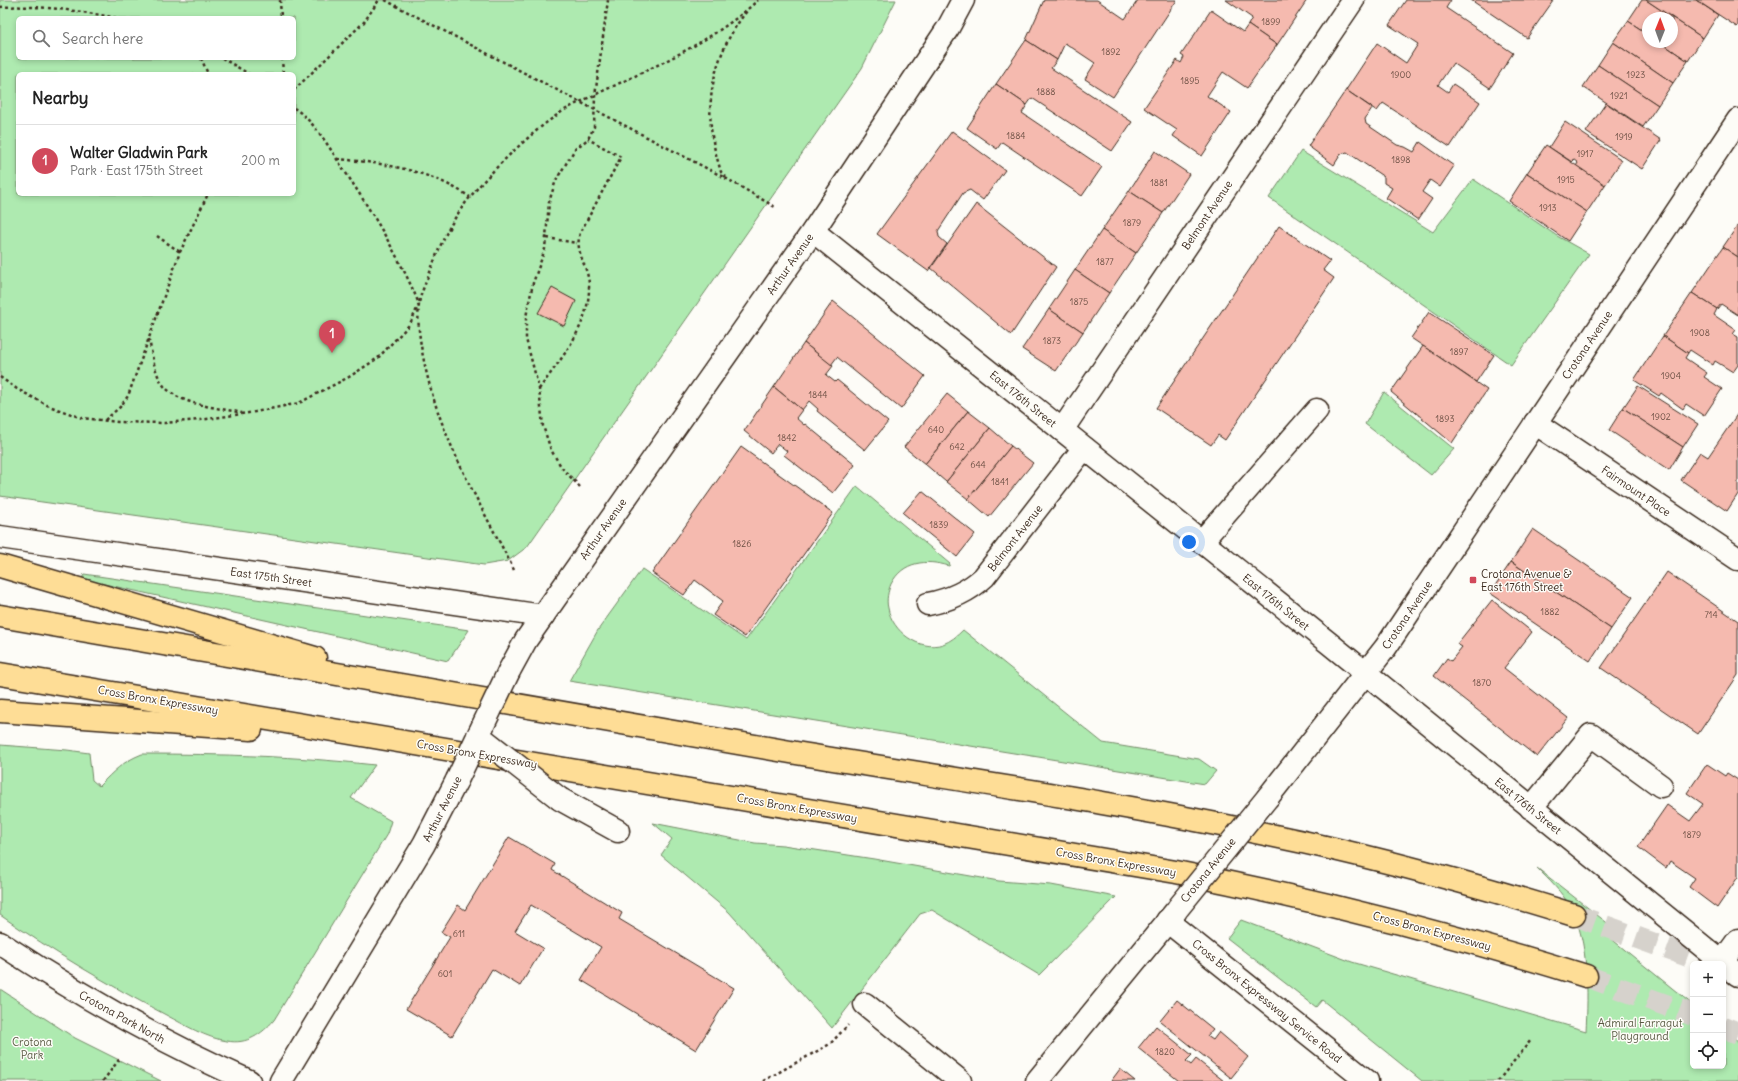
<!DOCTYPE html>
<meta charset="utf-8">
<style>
body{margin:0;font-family:Delius,sans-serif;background:#f2f2f2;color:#222}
.controls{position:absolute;right:12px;bottom:12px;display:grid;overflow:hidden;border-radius:6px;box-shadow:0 2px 6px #0003}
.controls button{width:36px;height:36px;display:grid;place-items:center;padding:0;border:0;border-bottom:1px solid #e0e0e0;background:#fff;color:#222;font:20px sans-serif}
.compass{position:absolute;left:1642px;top:12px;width:36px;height:36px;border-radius:50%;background:#fff;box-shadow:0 2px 6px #0003;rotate:1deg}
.you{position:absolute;left:1189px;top:542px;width:14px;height:14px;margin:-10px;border:3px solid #fff;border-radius:50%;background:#1a73e8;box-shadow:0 0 0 6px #1a73e833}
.badge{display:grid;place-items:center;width:26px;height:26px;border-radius:50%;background:#d1495b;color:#fff;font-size:13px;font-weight:700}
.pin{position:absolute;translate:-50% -33px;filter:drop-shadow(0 1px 2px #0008)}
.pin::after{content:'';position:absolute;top:21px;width:14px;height:12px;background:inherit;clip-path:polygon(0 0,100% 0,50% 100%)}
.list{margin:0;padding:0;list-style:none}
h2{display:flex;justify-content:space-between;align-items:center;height:52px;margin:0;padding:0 16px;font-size:17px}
h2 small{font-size:13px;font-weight:400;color:#767676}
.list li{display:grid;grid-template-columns:26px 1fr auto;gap:12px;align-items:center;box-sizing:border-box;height:72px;padding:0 16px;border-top:1px solid #e0e0e0}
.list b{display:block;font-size:15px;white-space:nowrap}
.list p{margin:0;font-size:13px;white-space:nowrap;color:#767676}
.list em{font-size:13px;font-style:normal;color:#767676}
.icon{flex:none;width:22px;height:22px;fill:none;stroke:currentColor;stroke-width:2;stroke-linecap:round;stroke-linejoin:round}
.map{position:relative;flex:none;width:1738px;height:1081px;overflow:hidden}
.search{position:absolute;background:#fff;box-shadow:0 2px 6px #0003;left:16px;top:16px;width:280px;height:44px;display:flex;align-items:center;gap:10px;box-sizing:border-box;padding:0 14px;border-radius:6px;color:#767676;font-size:15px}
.panel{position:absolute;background:#fff;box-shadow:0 2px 6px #0003;left:16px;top:72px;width:280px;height:124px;border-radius:6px}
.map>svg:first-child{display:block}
</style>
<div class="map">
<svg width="1738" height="1081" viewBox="0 0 1738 1081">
<rect width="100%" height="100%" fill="#fdfcf7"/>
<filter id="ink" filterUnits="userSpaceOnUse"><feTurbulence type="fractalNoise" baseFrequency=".025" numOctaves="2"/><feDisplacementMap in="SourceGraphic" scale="8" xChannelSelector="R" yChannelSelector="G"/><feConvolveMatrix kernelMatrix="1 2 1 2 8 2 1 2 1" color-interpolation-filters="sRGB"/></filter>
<g filter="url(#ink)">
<g fill="#aeeab0" stroke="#748a67" fill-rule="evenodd">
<path d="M 0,0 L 896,0 L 862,68 L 527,547 L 508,561 L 484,565 L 0,496 ZM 18,18 L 294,18 L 294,58 L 18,58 ZM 18,74 L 294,74 L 294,194 L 18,194 Z"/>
<path d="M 1301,151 L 1433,232 L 1473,179 L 1557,236 L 1589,254 L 1511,365 L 1269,198 Z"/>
<path d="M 1384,392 L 1454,449 L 1431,475 L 1365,424 Z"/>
<path d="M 857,486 L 950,564 L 949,566 C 926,559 903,561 891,584 C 888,591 886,600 888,608 C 892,631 919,652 943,644 C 951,641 957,636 963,630 L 1103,743 L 1199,759 L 1216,771 L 1205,784 L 569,681 L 598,630 L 642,569 L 746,640 Z"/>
<path d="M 84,574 L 469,630 L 448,661 L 82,579 Z"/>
<path d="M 0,745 L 67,750 L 89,753 L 92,780 L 99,786 C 114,771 122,762 142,754 C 220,754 297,756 375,765 L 351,798 L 391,821 L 387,834 L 274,1020 C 262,1034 247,1045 227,1041 C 206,1038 185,1025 166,1015 C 109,985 53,952 0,915 Z"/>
<path d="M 653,823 L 755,843 L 783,845 L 874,859 L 999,881 L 1051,885 L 1116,897 L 1039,975 L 932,910 L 920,914 L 832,1028 L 729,912 L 661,855 L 672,839 Z"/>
<path d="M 1537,868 L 1615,929 L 1609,937 L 1693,1005 L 1693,1066 L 1723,1066 L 1723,1029 L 1738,1041 L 1738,1081 L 1422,1081 L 1322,1000 L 1316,1007 L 1227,938 L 1241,920 L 1352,962 L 1586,1031 C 1588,993 1589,942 1571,908 C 1562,892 1549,880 1537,868 Z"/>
<path d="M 0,989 L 75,1038 L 161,1081 L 0,1081 Z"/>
</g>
<g fill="#f5baaf" stroke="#3b2a1e">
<path d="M 1044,0 L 1097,0 L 1125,19 L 1138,0 L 1177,0 L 1113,97 L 1085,79 L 1095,63 L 1065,43 L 1057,60 L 1026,40 Z"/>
<path d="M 1226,0 L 1307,0 L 1277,45 L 1248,25 L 1252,18 Z"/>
<path d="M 1406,0 L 1451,0 L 1446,8 L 1513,53 L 1490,88 L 1453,63 L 1438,85 L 1448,92 L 1453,84 L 1480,102 L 1450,147 L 1383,103 L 1377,111 L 1346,90 L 1377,43 L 1406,63 L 1418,44 L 1389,25 Z"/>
<path d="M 1471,0 L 1552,0 L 1553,1 L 1527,38 Z"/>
<path d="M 1642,0 L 1646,0 L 1703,38 L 1688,61 L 1660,42 L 1672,42 L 1672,18 L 1648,18 L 1648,34 L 1628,21 Z"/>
<path d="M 1646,0 L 1696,0 L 1718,15 L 1703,38 Z"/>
<path d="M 1696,0 L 1738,0 L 1738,26 L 1737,27 Z"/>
<path d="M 1211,10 L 1243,32 L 1248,25 L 1277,45 L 1247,88 L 1223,72 L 1207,96 L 1231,112 L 1202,156 L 1173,136 L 1177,130 L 1144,108 L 1177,60 L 1181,63 L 1184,57 L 1181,55 Z"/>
<path d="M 1628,21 L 1648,34 L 1648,42 L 1660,42 L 1688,61 L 1673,83 L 1613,42 Z"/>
<path d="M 1026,40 L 1057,60 L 1051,68 L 1132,122 L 1112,151 L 1032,98 L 1027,105 L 996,84 Z"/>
<path d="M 1613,42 L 1673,83 L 1658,105 L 1598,65 Z"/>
<path d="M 1598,65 L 1658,105 L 1643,127 L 1583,87 Z"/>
<path d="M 996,84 L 1027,105 L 1022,113 L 1102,167 L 1082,196 L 1002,142 L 997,149 L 967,128 Z"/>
<path d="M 1346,90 L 1372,108 L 1365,119 L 1366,124 L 1397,145 L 1405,147 L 1414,152 L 1420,142 L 1454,166 L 1440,187 L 1430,180 L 1422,192 L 1432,199 L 1418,220 L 1386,198 L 1392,188 L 1384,183 L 1384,177 L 1347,152 L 1341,154 L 1334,165 L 1308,146 Z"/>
<path d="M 1606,103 L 1661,140 L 1642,169 L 1586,132 Z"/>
<path d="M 1565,122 L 1622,160 L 1605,185 L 1576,166 L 1578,163 L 1573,159 L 1572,162 L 1549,147 Z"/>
<path d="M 952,131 L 1005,170 L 983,200 L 970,190 L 963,193 L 938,231 L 939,237 L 947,244 L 928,271 L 877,234 Z"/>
<path d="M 1546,145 L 1605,185 L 1587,212 L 1527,173 Z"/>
<path d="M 1155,151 L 1189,174 L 1163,213 L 1129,191 Z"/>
<path d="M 1527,173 L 1587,212 L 1568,241 L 1509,201 Z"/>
<path d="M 1129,191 L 1163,213 L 1136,253 L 1102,230 Z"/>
<path d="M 976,204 L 1056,267 L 1011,335 L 931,268 Z"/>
<path d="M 1738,225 L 1738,257 L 1723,247 Z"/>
<path d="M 1279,226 L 1330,261 L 1323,270 L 1334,278 L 1225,440 L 1218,435 L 1211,445 L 1156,408 Z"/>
<path d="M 1102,230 L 1136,253 L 1109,293 L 1075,270 Z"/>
<path d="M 1723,247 L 1738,257 L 1738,315 L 1721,304 L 1717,309 L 1692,293 Z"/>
<path d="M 1075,270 L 1109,293 L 1083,332 L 1049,309 Z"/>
<path d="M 552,288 L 576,301 L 564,326 L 538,313 Z"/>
<path d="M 1692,293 L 1717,309 L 1714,315 L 1736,330 L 1733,334 L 1738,337 L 1738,365 L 1733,372 L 1715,361 L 1713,365 L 1690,350 L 1688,353 L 1663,336 Z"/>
<path d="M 833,301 L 925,376 L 901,409 L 837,357 L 831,365 L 804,343 Z"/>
<path d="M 1049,309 L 1083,332 L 1056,371 L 1022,349 Z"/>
<path d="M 1429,312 L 1494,355 L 1476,382 L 1411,338 Z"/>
<path d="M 1663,336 L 1688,353 L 1685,358 L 1707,373 L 1704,377 L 1722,389 L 1704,416 L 1686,404 L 1683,409 L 1661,393 L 1659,396 L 1634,380 Z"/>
<path d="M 804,343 L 833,366 L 826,375 L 835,382 L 837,380 L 888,422 L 865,450 L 817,411 L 818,409 L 809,401 L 802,410 L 774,387 Z"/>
<path d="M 1423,346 L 1487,390 L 1452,443 L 1391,392 Z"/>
<path d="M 1638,386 L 1698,424 L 1683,447 L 1623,408 Z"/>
<path d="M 774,387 L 802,410 L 796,418 L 804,425 L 805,424 L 855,465 L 833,493 L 784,455 L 787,451 L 778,444 L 771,453 L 744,431 Z"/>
<path d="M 947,394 L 968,411 L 925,464 L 904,447 Z"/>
<path d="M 1623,408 L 1683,447 L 1669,470 L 1609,430 Z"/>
<path d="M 968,411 L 990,428 L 946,482 L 925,464 Z"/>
<path d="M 1738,413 L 1738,494 L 1727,511 L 1681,480 L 1700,452 L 1708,457 Z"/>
<path d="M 990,428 L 1011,446 L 968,499 L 946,482 Z"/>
<path d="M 1011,446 L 1033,463 L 989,517 L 968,499 Z"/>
<path d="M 741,447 L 833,513 L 745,637 L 713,615 L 723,601 L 695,580 L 684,595 L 652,573 Z"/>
<path d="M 922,491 L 975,534 L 957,557 L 903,513 Z"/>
<path d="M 1533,529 L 1633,597 L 1611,629 L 1511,562 Z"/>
<path d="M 1511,562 L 1611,629 L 1590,661 L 1490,593 Z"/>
<path d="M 1667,572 L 1738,621 L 1738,675 L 1698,734 L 1601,668 Z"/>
<path d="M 1492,600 L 1532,632 L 1504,668 L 1568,718 L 1537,757 L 1434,676 L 1447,658 L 1451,661 L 1462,647 L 1457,644 Z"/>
<path d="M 1707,764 L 1725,776 L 1727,773 L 1738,780 L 1738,877 L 1717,908 L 1689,887 L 1695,878 L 1670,861 L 1666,868 L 1638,847 L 1667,805 L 1690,821 L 1703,804 L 1687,793 Z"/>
<path d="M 509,837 L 555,864 L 552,870 L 622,913 L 619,919 L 734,988 L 696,1050 L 581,980 L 601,947 L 531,905 L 515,931 L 543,948 L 520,986 L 492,969 L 452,1036 L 406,1009 L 450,937 L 441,932 L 458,905 L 465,910 Z"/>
<path d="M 1177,1000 L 1213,1029 L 1207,1036 L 1213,1040 L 1219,1032 L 1248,1057 L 1231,1078 L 1160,1021 Z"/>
<path d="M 1156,1026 L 1192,1055 L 1186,1061 L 1191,1065 L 1196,1059 L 1224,1081 L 1179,1081 L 1138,1048 Z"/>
<path d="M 1120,1069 L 1135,1081 L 1111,1081 Z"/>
</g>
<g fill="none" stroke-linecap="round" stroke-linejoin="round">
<g stroke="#d6d2cc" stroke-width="22" stroke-dasharray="22 11" stroke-linecap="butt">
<path d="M 1574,915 L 1710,964"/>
<path d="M 1586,976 L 1693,1015"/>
<path d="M 1723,1027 L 1738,1033"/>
</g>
<defs>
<g id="minor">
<path d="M 813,231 L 1330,644 L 1738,975"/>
<path d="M 1535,423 L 1738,559"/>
<path d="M 1062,430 L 1353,0"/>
<path d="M 0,537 L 543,616"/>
<path d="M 1201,542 L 1317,410"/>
<path d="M 928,604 C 949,600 968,592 984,577 L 1084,448"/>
<path d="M 509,671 L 526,640 L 813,231 L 948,28 L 963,0"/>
<path d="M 1268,797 L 1386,647 L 1738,120"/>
<path d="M 560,799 L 618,831"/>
<path d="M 1531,808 L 1591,735 L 1661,786"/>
<path d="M 1167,921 L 1367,1081"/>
<path d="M 0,943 C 79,995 162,1042 249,1081"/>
<path d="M 1722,962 L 1738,940"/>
<path d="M 865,1004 L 960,1081"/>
<path d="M 281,1081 L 424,844 L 457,780"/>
<path d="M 1037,1081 L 1176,911"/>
</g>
<g id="highway">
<path d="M 0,566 L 315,658"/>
<path d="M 0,616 C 267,662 534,709 802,754 C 958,780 1116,802 1270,835 C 1373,856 1474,884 1574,915"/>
<path d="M 0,674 L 1176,872 C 1315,899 1451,934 1586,976"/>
<path d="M 0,711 L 251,729"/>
</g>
</defs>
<use href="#minor" stroke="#3b2a1e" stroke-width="25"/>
<use href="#highway" stroke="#3b2a1e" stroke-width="25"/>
<g stroke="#3b2a1e" stroke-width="2.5" stroke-dasharray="3 3" stroke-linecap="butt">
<path d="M 280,0 L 281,18"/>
<path d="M 385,0 L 729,180 L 775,207"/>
<path d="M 0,7 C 40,5 79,11 118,18"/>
<path d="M 201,58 L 208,74"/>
<path d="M 222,58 L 249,74"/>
<path d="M 282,58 L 283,74"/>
<path d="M 294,90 L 364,22 L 379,0"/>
<path d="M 337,159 C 385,163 429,170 470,197"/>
<path d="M 726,177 L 721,172 C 717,158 712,142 711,127 C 707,85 721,43 747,11"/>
<path d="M 157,236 L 180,252"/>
<path d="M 547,238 L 577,243"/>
<path d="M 149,339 C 152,354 154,373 164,386 C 181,406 218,407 242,413"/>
<path d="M 0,377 L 17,389 L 49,406 L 82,418 L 118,422 L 165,423 L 200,420 L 255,412 L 299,403 L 349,377 L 378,358 L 410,324 L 419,304 C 399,255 371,211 342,167 C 329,147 314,121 294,108"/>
<path d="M 539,389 C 561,359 590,325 589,286 C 589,266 574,254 580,233 L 621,157 L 588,139"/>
<path d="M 105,420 L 120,407 L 128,396 L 180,252 L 208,194"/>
<path d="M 580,487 L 562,468 L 551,450 L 543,426 L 539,389 L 526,339 L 526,317 L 533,283 L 545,249 L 549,202 L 556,180 L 575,149 L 588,139 L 594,127 L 595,96 L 608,0"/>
<path d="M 514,570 C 479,501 439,437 424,361 C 420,343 417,322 419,304 C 420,295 425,284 429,275 C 443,236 453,216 481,184 C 503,160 542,122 570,107 C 633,75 705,49 758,0"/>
<path d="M 103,1081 L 121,1057"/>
<path d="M 763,1081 L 830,1044 L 848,1025"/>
<path d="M 1498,1081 L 1531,1040"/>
</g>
<use href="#minor" stroke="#fdfcf7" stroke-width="22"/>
<use href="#highway" stroke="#fedd96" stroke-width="22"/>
<defs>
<g id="minor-bridge">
<path d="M 478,735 L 560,799"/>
<path d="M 457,780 L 509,671"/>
<path d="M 1178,908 L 1268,797"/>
</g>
</defs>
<use href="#minor-bridge" stroke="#3b2a1e" stroke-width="25" stroke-linecap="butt"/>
<use href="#minor-bridge" stroke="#fdfcf7" stroke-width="22"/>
</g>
</g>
<rect fill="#d1495b" stroke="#fdfcf7" stroke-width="1.5" x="1469" y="576" width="8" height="8" rx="2"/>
<g text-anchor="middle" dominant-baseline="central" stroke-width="3" stroke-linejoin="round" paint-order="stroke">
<g font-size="9" fill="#6a4e42">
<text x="1271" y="21">1899</text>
<text x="1111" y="51">1892</text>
<text x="1401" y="74">1900</text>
<text x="1636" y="74">1923</text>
<text x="1190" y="80">1895</text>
<text x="1046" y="91">1888</text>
<text x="1619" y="95">1921</text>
<text x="1016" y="135">1884</text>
<text x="1624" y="136">1919</text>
<text x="1585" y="153">1917</text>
<text x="1401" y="159">1898</text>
<text x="1566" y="179">1915</text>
<text x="1159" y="182">1881</text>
<text x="1548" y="207">1913</text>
<text x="1132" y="222">1879</text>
<text x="1105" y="261">1877</text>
<text x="1079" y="301">1875</text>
<text x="1700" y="332">1908</text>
<text x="1052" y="340">1873</text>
<text x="1459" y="351">1897</text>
<text x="1671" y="375">1904</text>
<text x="818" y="394">1844</text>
<text x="1661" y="416">1902</text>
<text x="1445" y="418">1893</text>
<text x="936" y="429">640</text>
<text x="787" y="437">1842</text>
<text x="957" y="446">642</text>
<text x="978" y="464">644</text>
<text x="1000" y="481">1841</text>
<text x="939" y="524">1839</text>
<text x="742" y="543">1826</text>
<text x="1550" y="611">1882</text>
<text x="1711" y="614">714</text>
<text x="1482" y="682">1870</text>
<text x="1692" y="834">1879</text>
<text x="459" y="933">611</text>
<text x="445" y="973">601</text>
<text x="1165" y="1051">1820</text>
</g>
<g font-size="11" fill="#3b2a1e" stroke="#fdfcf7">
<text transform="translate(1207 215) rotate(-56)">Belmont Avenue</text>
<text transform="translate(790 264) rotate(-55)">Arthur Avenue</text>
<text transform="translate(1587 345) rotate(-56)">Crotona Avenue</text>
<text transform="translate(1023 399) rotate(39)">East 176th Street</text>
<text transform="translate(1636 491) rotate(34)">Fairmount Place</text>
<text transform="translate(603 529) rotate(-55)">Arthur Avenue</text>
<text transform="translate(1015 538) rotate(-52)">Belmont Avenue</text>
<text transform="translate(271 577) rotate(8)">East 175th Street</text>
<text transform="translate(1276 602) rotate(39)">East 176th Street</text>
<text transform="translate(1407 615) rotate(-56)">Crotona Avenue</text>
<text transform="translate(158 700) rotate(10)">Cross Bronx Expressway</text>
<text transform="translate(477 754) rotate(10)">Cross Bronx Expressway</text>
<text transform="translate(1528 806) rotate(39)">East 176th Street</text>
<text transform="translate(797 808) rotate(10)">Cross Bronx Expressway</text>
<text transform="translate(442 809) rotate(-63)">Arthur Avenue</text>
<text transform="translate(1116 862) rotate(10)">Cross Bronx Expressway</text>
<text transform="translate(1208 870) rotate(-51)">Crotona Avenue</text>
<text transform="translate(1432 931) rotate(15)">Cross Bronx Expressway</text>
<text transform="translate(1267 1001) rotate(39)">Cross Bronx Expressway Service Road</text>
<text transform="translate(122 1017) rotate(29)">Crotona Park North</text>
</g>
<g font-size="11" fill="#3b2a1e" stroke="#fdfcf7" text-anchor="start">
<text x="1481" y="574">Crotona Avenue &amp;<tspan x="1481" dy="13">East 176th Street</tspan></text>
</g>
<g font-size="11" fill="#585a42" stroke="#fdfcf7">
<text x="1640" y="1023">Admiral Farragut<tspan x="1640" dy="13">Playground</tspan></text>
<text x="32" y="1042">Crotona<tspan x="32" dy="13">Park</tspan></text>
</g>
</g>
</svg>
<div class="controls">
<button>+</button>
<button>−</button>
<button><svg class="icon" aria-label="locate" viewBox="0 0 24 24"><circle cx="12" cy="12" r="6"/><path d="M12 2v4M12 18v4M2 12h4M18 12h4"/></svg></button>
</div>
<svg class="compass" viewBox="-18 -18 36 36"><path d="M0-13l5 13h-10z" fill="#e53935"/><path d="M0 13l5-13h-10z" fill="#767676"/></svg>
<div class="you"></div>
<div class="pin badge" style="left:332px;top:353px">1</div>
<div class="search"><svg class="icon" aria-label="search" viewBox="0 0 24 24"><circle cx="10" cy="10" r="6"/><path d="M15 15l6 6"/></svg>Search here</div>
<section class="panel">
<h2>Nearby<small></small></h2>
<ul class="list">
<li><span class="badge">1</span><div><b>Walter Gladwin Park</b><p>Park · East 175th Street</p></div><em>200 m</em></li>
</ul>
</section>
</div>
